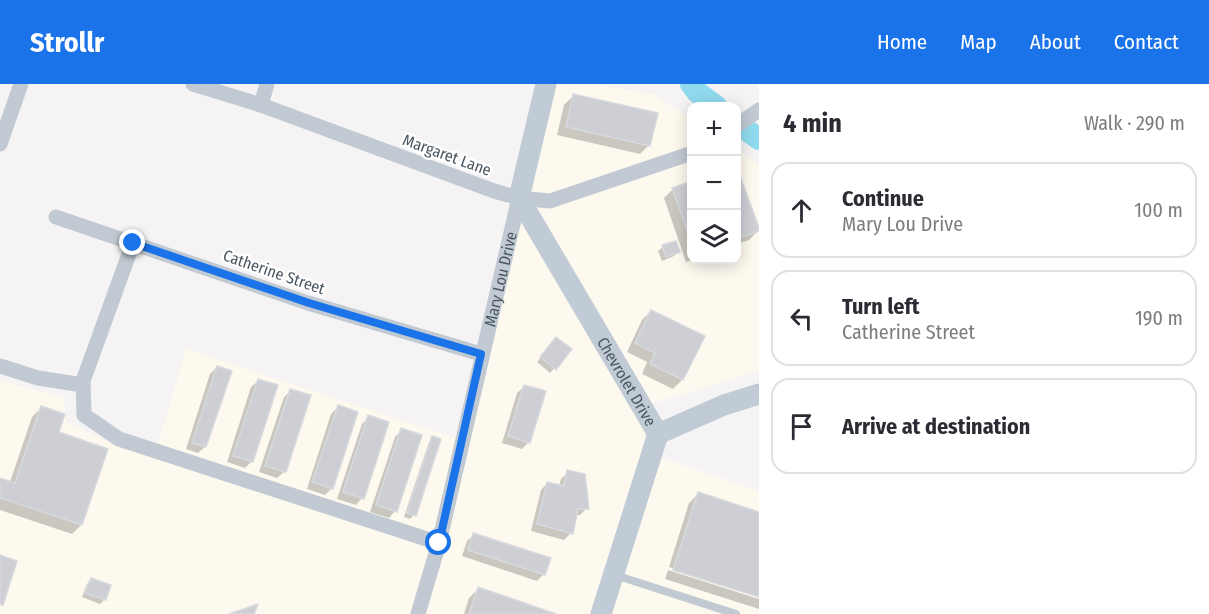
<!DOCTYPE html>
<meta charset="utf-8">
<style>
body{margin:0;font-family:"Fira Sans Condensed",sans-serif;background:#f2f2f3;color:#2b2b33}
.controls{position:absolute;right:18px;top:18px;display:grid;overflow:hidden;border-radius:12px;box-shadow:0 3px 15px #0003}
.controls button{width:54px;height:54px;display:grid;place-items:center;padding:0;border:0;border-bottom:2px solid #e1e1e2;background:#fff;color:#2b2b33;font:30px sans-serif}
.stop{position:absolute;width:18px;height:18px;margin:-14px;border:4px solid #1a73e8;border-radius:50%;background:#fff}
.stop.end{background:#1a73e8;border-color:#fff;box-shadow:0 2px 6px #0008}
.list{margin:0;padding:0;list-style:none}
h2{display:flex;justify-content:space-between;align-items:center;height:78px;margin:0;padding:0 24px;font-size:26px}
h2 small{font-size:20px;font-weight:400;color:#7c7c81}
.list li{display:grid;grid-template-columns:39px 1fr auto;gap:18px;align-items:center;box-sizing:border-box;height:96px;margin:0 12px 12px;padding:0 12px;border:2px solid #e1e1e2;border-radius:18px}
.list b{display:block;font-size:22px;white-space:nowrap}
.list p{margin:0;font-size:20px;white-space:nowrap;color:#7c7c81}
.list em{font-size:20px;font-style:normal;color:#7c7c81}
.icon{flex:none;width:33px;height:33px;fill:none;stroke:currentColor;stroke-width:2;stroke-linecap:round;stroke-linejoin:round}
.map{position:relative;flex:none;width:759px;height:530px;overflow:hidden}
header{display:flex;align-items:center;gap:36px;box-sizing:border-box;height:84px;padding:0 30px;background:#1a73e8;color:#fff}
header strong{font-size:28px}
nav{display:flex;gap:33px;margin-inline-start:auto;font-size:21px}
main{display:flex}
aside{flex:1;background:#fff}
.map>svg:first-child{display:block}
</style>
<header>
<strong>Strollr</strong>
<nav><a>Home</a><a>Map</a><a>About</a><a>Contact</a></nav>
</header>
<main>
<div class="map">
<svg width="759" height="530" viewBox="0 0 759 530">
<rect width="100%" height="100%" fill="#f5f3f3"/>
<path fill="#fdf9ef" d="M 554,0 L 597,0 L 655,11 L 691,35 L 692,176 L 736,176 L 737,65 L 759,80 L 759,287 L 650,320 L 642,367 L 759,407 L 759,530 L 0,530 L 0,296 L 64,314 L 66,338 L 114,360 L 154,374 L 186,265 L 468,358 Z"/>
<g fill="#0003">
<path d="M 573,12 L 649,61 L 640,70 L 557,51 L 564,21 Z"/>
<path d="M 737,83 L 758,147 L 749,156 L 736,160 Z"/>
<path d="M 692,98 L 692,176 L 686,178 L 664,114 L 673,105 Z"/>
<path d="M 663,163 L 678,168 L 674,172 L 662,177 L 658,167 Z"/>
<path d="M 651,227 L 703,252 L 682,296 L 673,305 L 642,290 L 647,278 L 627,268 L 642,236 Z"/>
<path d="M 552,259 L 570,266 L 550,289 L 537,278 Z"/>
<path d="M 217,283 L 205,363 L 198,369 L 186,365 L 210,290 Z"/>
<path d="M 258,297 L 252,377 L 245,384 L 227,378 L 251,303 Z"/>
<path d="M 524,303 L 529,358 L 522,365 L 502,359 L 517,309 Z"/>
<path d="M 291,307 L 309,312 L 284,388 L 277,394 L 259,388 L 284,313 Z"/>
<path d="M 338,323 L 332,404 L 325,411 L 307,405 L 331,330 Z"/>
<path d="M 41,324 L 57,349 L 81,441 L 72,450 L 0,426 L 0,395 L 10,398 L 32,333 Z"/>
<path d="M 369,333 L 362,414 L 356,421 L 337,415 L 362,340 Z"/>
<path d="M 402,346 L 395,427 L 389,434 L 370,428 L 395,353 Z"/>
<path d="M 433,354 L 414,431 L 410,435 L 404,433 L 429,358 Z"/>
<path d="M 568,388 L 587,424 L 580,431 L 575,431 L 571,449 L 564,456 L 531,447 L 541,406 L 547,399 L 559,402 L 561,395 Z"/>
<path d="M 698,410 L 759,429 L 759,512 L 669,483 L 689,419 Z"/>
<path d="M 474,451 L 544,490 L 537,497 L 462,472 L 467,457 Z"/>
<path d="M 668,486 L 759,515 L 759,525 L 665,495 Z"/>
<path d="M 91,495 L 105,515 L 100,520 L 82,513 L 87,500 Z"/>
<path d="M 478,505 L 552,530 L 464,530 L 469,514 Z"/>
</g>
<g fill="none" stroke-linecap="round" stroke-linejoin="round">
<g stroke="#90daee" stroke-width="22">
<path d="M 691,0 L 697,8 L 716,22"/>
<path d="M 748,47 L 759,55"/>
</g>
</g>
<g fill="#cdcfd5" stroke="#d7d9de" stroke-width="1.5">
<path d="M 573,10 L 658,29 L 650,62 L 566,43 Z"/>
<path d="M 736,81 L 759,144 L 759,147 L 736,155 Z"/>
<path d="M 692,97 L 692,160 L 672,104 Z"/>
<path d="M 676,157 L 680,168 L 666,173 L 662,161 Z"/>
<path d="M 651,226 L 705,252 L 683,296 L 650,280 L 655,269 L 635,259 Z"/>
<path d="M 556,253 L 572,265 L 556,286 L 540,273 Z"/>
<path d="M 217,282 L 232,287 L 206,363 L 192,359 Z"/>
<path d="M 258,295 L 278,301 L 253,378 L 233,372 Z"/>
<path d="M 524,301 L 546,307 L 530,359 L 508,352 Z"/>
<path d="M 290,305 L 311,311 L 286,388 L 265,382 Z"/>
<path d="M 338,321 L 358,328 L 333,405 L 312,398 Z"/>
<path d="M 41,322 L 65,330 L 59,348 L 108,365 L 82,441 L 0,414 L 0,394 L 15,399 Z"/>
<path d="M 368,331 L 389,338 L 364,415 L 343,408 Z"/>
<path d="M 401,344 L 422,351 L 397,428 L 376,421 Z"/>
<path d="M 432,352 L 441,355 L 416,432 L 407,429 Z"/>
<path d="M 567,386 L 585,390 L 589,425 L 578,425 L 573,450 L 537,440 L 547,398 L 564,402 Z"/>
<path d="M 698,408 L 759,428 L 759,513 L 673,486 Z"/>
<path d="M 473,449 L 551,474 L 545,491 L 468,466 Z"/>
<path d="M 0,471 L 17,477 L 3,521 L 0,520 Z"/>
<path d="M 91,494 L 111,501 L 106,516 L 85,509 Z"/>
<path d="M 478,503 L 556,530 L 469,530 Z"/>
<path d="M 258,520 L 254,530 L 229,530 Z"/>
</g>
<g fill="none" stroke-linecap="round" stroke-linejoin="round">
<path stroke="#c1cad2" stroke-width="8" d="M 615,491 L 736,530"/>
<g stroke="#c1cad2" stroke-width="15">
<path d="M 193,0 L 261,21 L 494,107 L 519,114 L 550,117 L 692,69"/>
<path d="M 261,21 L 267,0"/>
<path d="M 736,42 L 759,26"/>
<path d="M 0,60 L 21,0"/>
<path d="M 56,133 L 308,219 L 481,270"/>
<path d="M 133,159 L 83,297 L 84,331 L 119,355 L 439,459"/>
<path d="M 0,282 L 38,294 L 83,301"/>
<path id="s1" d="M 418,530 L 439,459 L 519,114"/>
</g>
<g stroke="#c1cbd6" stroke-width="21">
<path id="s2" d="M 546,0 L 519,114 L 658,350 L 601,530"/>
<path d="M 658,350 L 724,321 L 759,310"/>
</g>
</g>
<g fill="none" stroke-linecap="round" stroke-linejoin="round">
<path stroke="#1a73e8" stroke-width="8" d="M 133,159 L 309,219 L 481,270 L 439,459"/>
</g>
<g text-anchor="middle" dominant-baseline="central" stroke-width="5" stroke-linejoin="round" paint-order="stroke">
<g font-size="16" fill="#4a5661" stroke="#fff">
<text transform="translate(447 71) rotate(20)">Margaret Lane</text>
<text transform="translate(274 188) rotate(19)">Catherine Street</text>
<text stroke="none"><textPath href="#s1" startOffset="345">Mary Lou Drive</textPath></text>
<text stroke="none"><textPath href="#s2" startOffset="330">Chevrolet Drive</textPath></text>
</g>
</g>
</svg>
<div class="controls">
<button>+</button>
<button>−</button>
<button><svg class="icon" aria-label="layers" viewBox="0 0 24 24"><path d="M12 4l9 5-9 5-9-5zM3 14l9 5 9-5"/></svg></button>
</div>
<div class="stop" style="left:439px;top:459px"></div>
<div class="stop end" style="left:133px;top:159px"></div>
</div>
<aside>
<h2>4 min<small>Walk · 290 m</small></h2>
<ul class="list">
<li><svg class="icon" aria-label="ahead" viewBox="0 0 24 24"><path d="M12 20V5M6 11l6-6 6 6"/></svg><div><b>Continue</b><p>Mary Lou Drive</p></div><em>100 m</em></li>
<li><svg class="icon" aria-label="left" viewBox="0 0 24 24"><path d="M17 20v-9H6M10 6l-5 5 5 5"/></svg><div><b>Turn left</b><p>Catherine Street</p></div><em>190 m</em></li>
<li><svg class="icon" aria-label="arrive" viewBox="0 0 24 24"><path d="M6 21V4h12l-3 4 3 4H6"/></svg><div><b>Arrive at destination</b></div></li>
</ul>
</aside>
</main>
